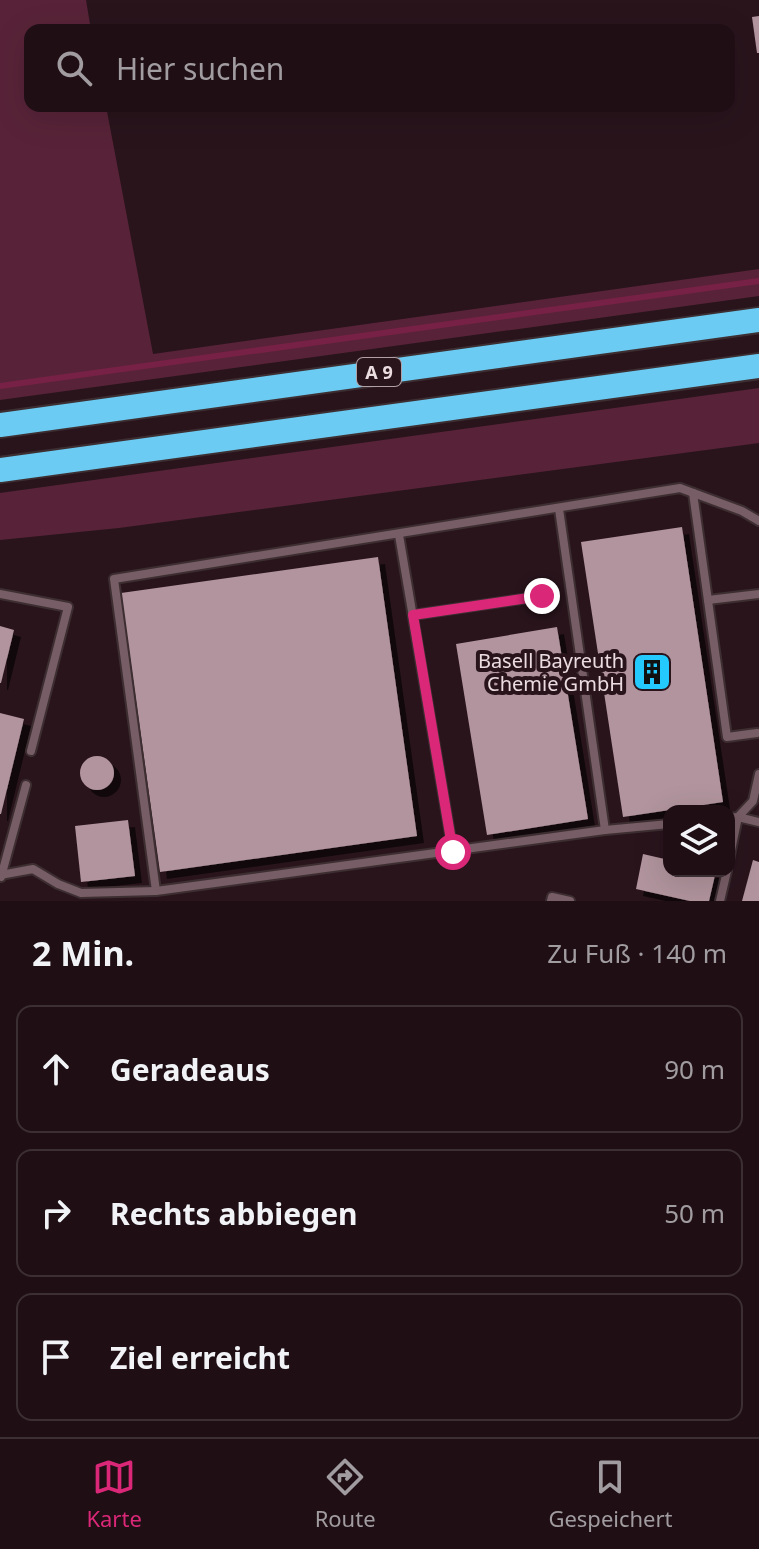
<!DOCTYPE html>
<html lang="de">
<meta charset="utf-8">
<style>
body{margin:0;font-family:"Noto Sans",sans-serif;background:#27181e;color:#f1f3f6}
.controls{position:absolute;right:24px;bottom:24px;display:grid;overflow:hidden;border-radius:16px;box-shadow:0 8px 32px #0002}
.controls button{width:72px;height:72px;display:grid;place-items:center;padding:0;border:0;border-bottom:2px solid #3c2f34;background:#1f0f15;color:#f1f3f6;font:40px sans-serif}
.stop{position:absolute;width:24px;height:24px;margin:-18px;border:6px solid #db2777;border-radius:50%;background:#fff}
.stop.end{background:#db2777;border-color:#fff;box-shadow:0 2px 8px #0008}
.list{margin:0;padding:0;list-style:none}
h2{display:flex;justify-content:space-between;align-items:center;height:104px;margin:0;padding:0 32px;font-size:34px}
h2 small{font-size:26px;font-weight:400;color:#a19ca0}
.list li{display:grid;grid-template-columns:52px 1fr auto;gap:24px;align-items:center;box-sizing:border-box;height:128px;margin:0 16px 16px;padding:0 16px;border:2px solid #3c2f34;border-radius:16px}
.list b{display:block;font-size:30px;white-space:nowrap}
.list em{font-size:26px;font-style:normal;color:#a19ca0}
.icon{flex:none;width:44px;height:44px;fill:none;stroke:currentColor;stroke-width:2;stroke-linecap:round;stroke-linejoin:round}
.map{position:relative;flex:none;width:759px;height:901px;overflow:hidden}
.search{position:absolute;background:#1f0f15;box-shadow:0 8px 32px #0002;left:24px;right:24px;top:24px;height:88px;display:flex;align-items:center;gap:20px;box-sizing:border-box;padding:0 28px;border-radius:16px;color:#a19ca0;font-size:30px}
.sheet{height:536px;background:#1f0f15}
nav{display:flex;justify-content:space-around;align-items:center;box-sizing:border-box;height:112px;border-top:2px solid #3c2f34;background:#1f0f15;font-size:22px;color:#a19ca0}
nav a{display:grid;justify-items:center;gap:4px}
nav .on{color:#db2777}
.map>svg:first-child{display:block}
</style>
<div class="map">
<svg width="759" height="901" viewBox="0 0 759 901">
<defs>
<filter id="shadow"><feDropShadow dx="7" dy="7" stdDeviation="0" flood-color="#0009"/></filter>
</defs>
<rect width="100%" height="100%" fill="#29141c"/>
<g fill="#582338">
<path d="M 0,0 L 86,0 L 91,30 L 30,30 L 30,106 L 106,106 L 153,354 L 759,269 L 759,296 L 0,400 Z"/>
<path d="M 759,388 L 759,443 L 119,528 L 0,540 L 0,493 Z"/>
</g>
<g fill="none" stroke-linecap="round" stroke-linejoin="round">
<path stroke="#772147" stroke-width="6" d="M 0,386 L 759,281"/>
</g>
<g fill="#b1949d" filter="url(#shadow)">
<path d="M 759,16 L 759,53 L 757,53 L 752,17 Z"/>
<path d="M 682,527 L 723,802 L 623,817 L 581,542 Z"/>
<path d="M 378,557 L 417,836 L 160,872 L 121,593 Z"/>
<path d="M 0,626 L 14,630 L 1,683 L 0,683 Z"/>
<path d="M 557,627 L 588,819 L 487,835 L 456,644 Z"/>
<path d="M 0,713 L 24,719 L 1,814 L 0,814 Z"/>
<circle cx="97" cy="773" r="17"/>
<path d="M 128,820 L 135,876 L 81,882 L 75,826 Z"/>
<path d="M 643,854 L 669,860 L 669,871 L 716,871 L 709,901 L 690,901 L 636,889 Z"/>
<path d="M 753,860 L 759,862 L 759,901 L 742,901 Z"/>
</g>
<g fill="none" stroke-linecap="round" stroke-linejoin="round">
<defs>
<g id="lane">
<path d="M 693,493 L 727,737 L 757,733"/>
<path d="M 559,509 L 605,830"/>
<path d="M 399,535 L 453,852"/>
<path d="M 0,594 L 68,607 L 31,751"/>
<path d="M 708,600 L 759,594"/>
<path d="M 413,615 L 542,596"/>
<path d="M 729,818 L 738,817 L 759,822"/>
<path d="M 669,824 L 605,830 L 156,891 L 114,579 L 680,488 L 742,511 L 759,521"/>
<path d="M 729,860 L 738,817 L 753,801 L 759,774"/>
<path d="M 0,875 L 33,869 L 58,884 L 81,893 L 156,891"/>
<path d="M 1,877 L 26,785"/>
<path d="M 551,901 L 552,897 L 570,901"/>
<path d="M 720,901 L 727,871"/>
</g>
<g id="highway">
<path d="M 0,425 L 759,320"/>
<path d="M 0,470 L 759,366"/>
</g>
</defs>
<use href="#lane" stroke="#3d2e32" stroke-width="12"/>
<use href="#highway" stroke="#3d2e32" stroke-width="28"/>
<use href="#lane" stroke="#775d65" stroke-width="8"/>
<use href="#highway" stroke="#6bcbf2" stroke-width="24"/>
</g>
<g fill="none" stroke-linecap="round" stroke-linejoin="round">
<path stroke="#db2777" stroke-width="10" d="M 453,852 L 413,615 L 542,596"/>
</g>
<defs>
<symbol id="building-square" viewBox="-11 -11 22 22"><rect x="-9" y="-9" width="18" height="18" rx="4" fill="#24c9fe" stroke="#29141c"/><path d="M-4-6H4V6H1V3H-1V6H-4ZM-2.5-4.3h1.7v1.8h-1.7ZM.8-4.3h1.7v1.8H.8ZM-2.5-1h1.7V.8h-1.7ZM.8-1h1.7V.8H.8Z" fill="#111"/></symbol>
</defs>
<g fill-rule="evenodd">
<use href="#building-square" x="630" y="650" width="44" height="44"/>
</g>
<g text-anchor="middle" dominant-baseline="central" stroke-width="8" stroke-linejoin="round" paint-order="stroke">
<rect fill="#29141c" stroke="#b1a0a5" stroke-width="2" x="357" y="358" width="44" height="28" rx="6"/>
<g font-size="18" font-weight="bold" fill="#ebdce0">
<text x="379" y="372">A 9</text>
</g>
<g font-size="20" fill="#ebdce0" stroke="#29141c" text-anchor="end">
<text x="624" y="660">Basell Bayreuth<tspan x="624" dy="23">Chemie GmbH</tspan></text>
</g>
</g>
</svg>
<div class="controls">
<button><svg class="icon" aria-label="layers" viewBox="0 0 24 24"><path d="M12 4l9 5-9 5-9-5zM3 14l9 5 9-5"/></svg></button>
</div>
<div class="stop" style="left:453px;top:852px"></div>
<div class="stop end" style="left:542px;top:596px"></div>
<div class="search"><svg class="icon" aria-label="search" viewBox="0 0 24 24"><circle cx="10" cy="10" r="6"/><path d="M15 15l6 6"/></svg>Hier suchen</div>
</div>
<section class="sheet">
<h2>2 Min.<small>Zu Fuß · 140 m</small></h2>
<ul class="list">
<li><svg class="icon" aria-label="ahead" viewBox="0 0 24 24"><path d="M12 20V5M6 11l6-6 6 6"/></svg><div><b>Geradeaus</b></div><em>90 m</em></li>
<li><svg class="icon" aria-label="right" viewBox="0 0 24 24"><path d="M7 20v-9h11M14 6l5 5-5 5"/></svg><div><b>Rechts abbiegen</b></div><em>50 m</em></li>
<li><svg class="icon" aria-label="arrive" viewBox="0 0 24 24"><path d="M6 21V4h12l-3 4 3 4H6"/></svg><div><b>Ziel erreicht</b></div></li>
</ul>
</section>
<nav>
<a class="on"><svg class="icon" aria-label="map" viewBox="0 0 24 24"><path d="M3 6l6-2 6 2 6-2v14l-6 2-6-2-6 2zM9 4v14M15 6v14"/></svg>Karte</a>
<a><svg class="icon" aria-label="directions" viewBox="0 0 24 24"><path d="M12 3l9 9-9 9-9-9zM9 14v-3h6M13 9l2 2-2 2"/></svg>Route</a>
<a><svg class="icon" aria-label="saved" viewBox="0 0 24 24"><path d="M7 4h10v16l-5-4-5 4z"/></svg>Gespeichert</a>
</nav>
